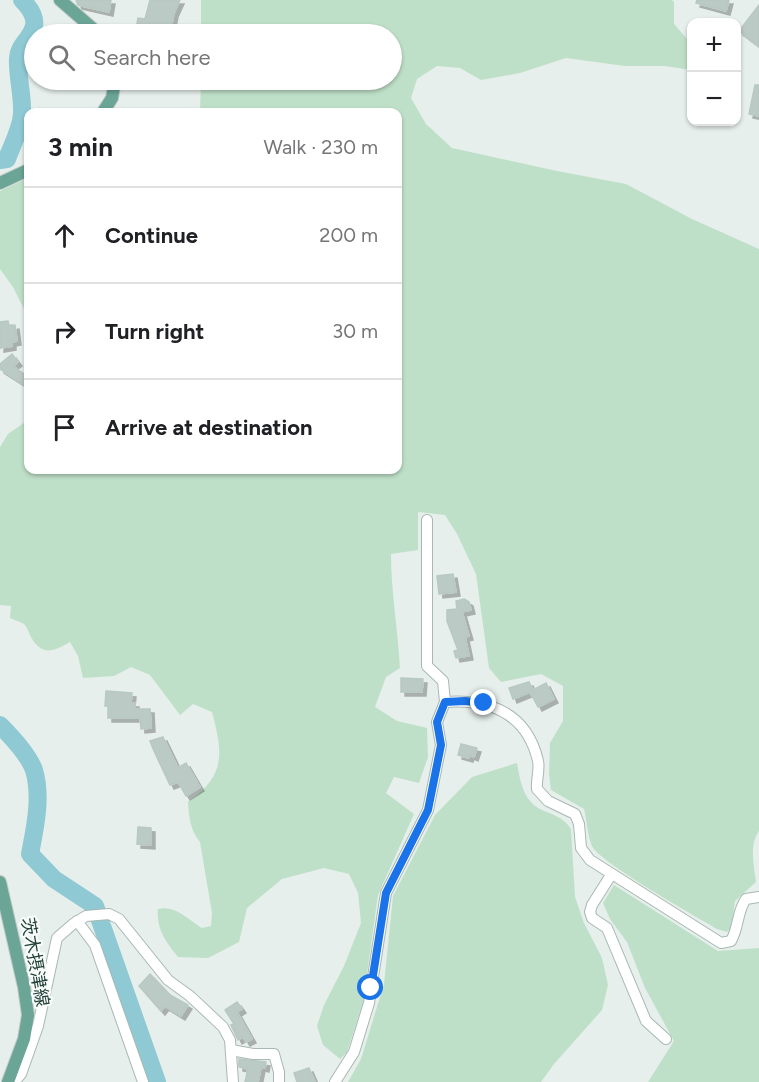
<!DOCTYPE html>
<meta charset="utf-8">
<style>
body{margin:0;font-family:Figtree,"Noto Sans JP",sans-serif;background:#f2f2f2;color:#202124}
.controls{position:absolute;right:18px;top:18px;display:grid;overflow:hidden;border-radius:12px;box-shadow:0 2px 4px #0004}
.controls button{width:54px;height:54px;display:grid;place-items:center;padding:0;border:0;border-bottom:2px solid #e0e0e0;background:#fff;color:#202124;font:30px sans-serif}
.stop{position:absolute;width:18px;height:18px;margin:-14px;border:4px solid #1a73e8;border-radius:50%;background:#fff}
.stop.end{background:#1a73e8;border-color:#fff;box-shadow:0 2px 6px #0008}
.list{margin:0;padding:0;list-style:none}
h2{display:flex;justify-content:space-between;align-items:center;height:78px;margin:0;padding:0 24px;font-size:26px}
h2 small{font-size:20px;font-weight:400;color:#757577}
.list li{display:grid;grid-template-columns:39px 1fr auto;gap:18px;align-items:center;box-sizing:border-box;height:96px;padding:0 24px;border-top:2px solid #e0e0e0}
.list b{display:block;font-size:22px;white-space:nowrap}
.list em{font-size:20px;font-style:normal;color:#757577}
.icon{flex:none;width:33px;height:33px;fill:none;stroke:currentColor;stroke-width:2;stroke-linecap:round;stroke-linejoin:round}
.map{position:relative;flex:none;width:759px;height:1082px;overflow:hidden}
.search{position:absolute;background:#fff;box-shadow:0 2px 4px #0004;left:24px;top:24px;width:378px;height:66px;display:flex;align-items:center;gap:15px;box-sizing:border-box;padding:0 21px;border-radius:33px;color:#757577;font-size:22px}
.panel{position:absolute;background:#fff;box-shadow:0 2px 4px #0004;left:24px;top:108px;width:378px;height:366px;border-radius:12px}
.map>svg:first-child{display:block}
</style>
<div class="map">
<svg width="759" height="1082" viewBox="0 0 759 1082">
<defs>
<filter id="shadow"><feDropShadow dx="4" dy="4" stdDeviation="0" flood-color="#0004"/></filter>
</defs>
<rect width="100%" height="100%" fill="#e6efeb"/>
<g fill="#bfe0c8">
<path d="M 201,0 L 672,0 L 674,2 L 674,24 L 688,40 L 691,41 L 691,70 L 665,66 L 625,66 L 566,58 L 520,73 L 481,80 L 460,68 L 437,66 L 417,79 L 411,98 L 426,124 L 452,148 L 557,171 L 626,184 L 692,219 L 759,249 L 759,831 C 749,845 754,865 756,882 L 735,901 L 732,927 L 727,932 L 717,929 C 695,916 599,862 592,846 C 587,835 587,820 584,809 L 551,790 L 549,774 L 550,743 L 563,721 L 563,686 L 541,674 L 501,682 L 489,668 L 476,574 L 457,534 L 445,515 L 418,512 L 418,550 L 391,554 C 391,592 398,630 400,668 L 386,677 L 375,707 L 397,721 L 427,728 L 428,757 L 419,783 L 394,777 L 386,793 L 414,814 L 378,895 L 363,1002 L 347,1052 L 340,1059 L 323,1045 L 317,1026 L 324,1005 L 344,966 L 361,923 L 358,893 L 349,874 L 324,868 L 282,879 L 247,908 L 239,942 L 208,958 L 178,957 C 166,942 156,929 158,909 C 176,905 187,919 202,928 L 211,926 L 212,913 L 200,842 C 190,830 189,817 188,802 C 226,775 223,754 212,712 L 193,704 L 180,715 L 150,675 L 131,667 L 114,676 L 83,678 L 78,656 L 70,642 C 54,651 42,657 31,637 C 29,633 27,627 24,624 C 21,622 14,620 10,618 L 11,606 L 0,605 L 0,447 L 8,434 L 28,420 L 28,470 L 398,470 L 398,112 L 192,112 L 200,111 L 201,80 L 392,80 L 392,34 L 201,34 Z"/>
<path d="M 28,178 L 28,317 L 13,287 L 0,269 L 0,191 Z"/>
<path d="M 517,763 C 520,780 523,800 540,809 C 552,815 563,816 571,829 L 575,897 L 584,923 L 602,958 L 608,985 L 602,1010 L 554,1064 L 541,1082 L 348,1082 L 361,1059 L 384,984 L 393,896 L 435,815 L 472,777 Z"/>
<path d="M 614,885 L 718,951 L 759,948 L 759,1082 L 648,1082 L 674,1041 L 645,988 L 627,942 L 610,919 L 603,903 Z"/>
</g>
<g fill="none" stroke-linecap="round" stroke-linejoin="round">
<g stroke="#8ec9d4" stroke-width="18">
<path d="M 0,160 L 7,159 C 12,145 21,129 22,114 C 23,95 17,76 18,58 C 18,39 52,30 22,0"/>
<path d="M 0,725 C 11,736 29,756 34,770 C 42,797 35,828 30,854 L 54,879 L 95,906 L 157,1082"/>
</g>
</g>
<g fill="#bbcac4" stroke="#b8c9c2" stroke-width="1.5" filter="url(#shadow)">
<path d="M 76,0 L 111,0 L 109,12 L 78,5 Z"/>
<path d="M 150,0 L 180,0 L 174,13 L 170,34 L 135,34 L 138,18 L 145,19 Z"/>
<path d="M 697,0 L 729,0 L 726,11 L 696,3 Z"/>
<path d="M 759,5 L 759,46 L 739,31 Z"/>
<path d="M 755,85 L 759,85 L 759,116 L 749,114 Z"/>
<path d="M 8,321 L 9,326 L 15,325 L 17,341 L 12,342 L 12,346 L 0,348 L 0,322 Z"/>
<path d="M 12,354 L 18,362 L 13,366 L 28,377 L 28,387 L 0,369 L 0,364 Z"/>
<path d="M 453,574 L 456,592 L 439,594 L 437,576 Z"/>
<path d="M 464,599 L 469,602 L 471,610 L 462,612 L 469,636 L 465,637 L 469,656 L 456,658 L 454,651 L 458,650 L 447,621 L 447,610 L 457,609 L 456,601 Z"/>
<path d="M 401,678 L 423,679 L 422,692 L 401,692 Z"/>
<path d="M 529,682 L 533,690 L 546,683 L 554,699 L 538,707 L 530,692 L 513,699 L 509,688 Z"/>
<path d="M 106,691 L 132,693 L 131,703 L 135,703 L 135,709 L 150,709 L 151,728 L 141,729 L 140,718 L 108,718 L 108,706 L 105,706 Z"/>
<path d="M 163,737 L 178,768 L 186,763 L 200,787 L 186,796 L 178,782 L 170,785 L 154,751 L 150,741 Z"/>
<path d="M 461,744 L 477,748 L 474,757 L 470,755 L 469,758 L 458,755 Z"/>
<path d="M 138,827 L 151,828 L 151,845 L 137,844 Z"/>
<path d="M 150,974 L 170,995 L 188,1005 L 181,1016 L 165,1006 L 161,1011 L 139,986 Z"/>
<path d="M 237,1002 L 242,1009 L 237,1012 L 252,1039 L 246,1042 L 243,1037 L 238,1040 L 231,1025 L 234,1024 L 225,1010 Z"/>
<path d="M 239,1059 L 266,1062 L 265,1068 L 261,1067 L 258,1082 L 245,1082 L 248,1069 L 239,1067 Z"/>
<path d="M 309,1068 L 315,1082 L 297,1082 L 294,1073 Z"/>
</g>
<g fill="none" stroke-linecap="round" stroke-linejoin="round">
<defs>
<g id="minor">
<path d="M 445,702 C 490,699 527,713 538,761 C 540,769 536,780 537,789 L 548,801 L 575,814 L 579,824 L 581,848 L 590,860 L 721,943 L 731,941 C 739,927 737,911 746,899 L 759,897"/>
<path d="M 611,875 L 592,905 L 590,912 L 592,918 L 607,928 L 646,1021 L 666,1039"/>
<path d="M 77,921 L 95,945 L 143,1082"/>
<path d="M 231,1050 L 253,1054 L 274,1054 L 279,1072 L 279,1082"/>
<path d="M 14,1082 L 21,1074 L 38,1026 L 57,938 L 73,924 L 86,916 L 109,914 L 119,919 L 168,980 L 190,996 L 223,1027 L 230,1040 L 233,1082"/>
<path d="M 335,1082 L 354,1052 L 369,1003 L 386,893 L 428,810 L 441,745 L 437,722 L 445,702 L 443,681 L 427,666 L 427,520"/>
</g>
<g id="major">
<path d="M 60,0 L 99,34"/>
<path d="M 103,112 L 112,98 L 115,80"/>
<path d="M 0,183 L 28,170"/>
<path d="M 0,882 L 24,987 L 28,1015 L 24,1039 L 8,1082"/>
</g>
</defs>
<use href="#minor" stroke="#a8b8b2" stroke-width="12"/>
<use href="#major" stroke="#c2cac8" stroke-width="14"/>
<use href="#minor" stroke="#fff" stroke-width="10"/>
<use href="#major" stroke="#6aa596" stroke-width="12"/>
</g>
<g fill="none" stroke-linecap="round" stroke-linejoin="round">
<path stroke="#1a73e8" stroke-width="8" d="M 371,988 L 386,893 L 428,810 L 441,745 L 437,722 L 445,702 L 465,701 L 484,703"/>
</g>
<g text-anchor="middle" dominant-baseline="central" stroke-width="4.5" stroke-linejoin="round" paint-order="stroke">
<g font-size="18" fill="#24423a" stroke="#f7fbf9">
<text transform="translate(35 962) rotate(80)">茨木摂津線</text>
</g>
</g>
</svg>
<div class="controls">
<button>+</button>
<button>−</button>
</div>
<div class="stop" style="left:371px;top:988px"></div>
<div class="stop end" style="left:484px;top:703px"></div>
<div class="search"><svg class="icon" aria-label="search" viewBox="0 0 24 24"><circle cx="10" cy="10" r="6"/><path d="M15 15l6 6"/></svg>Search here</div>
<section class="panel">
<h2>3 min<small>Walk · 230 m</small></h2>
<ul class="list">
<li><svg class="icon" aria-label="ahead" viewBox="0 0 24 24"><path d="M12 20V5M6 11l6-6 6 6"/></svg><div><b>Continue</b></div><em>200 m</em></li>
<li><svg class="icon" aria-label="right" viewBox="0 0 24 24"><path d="M7 20v-9h11M14 6l5 5-5 5"/></svg><div><b>Turn right</b></div><em>30 m</em></li>
<li><svg class="icon" aria-label="arrive" viewBox="0 0 24 24"><path d="M6 21V4h12l-3 4 3 4H6"/></svg><div><b>Arrive at destination</b></div></li>
</ul>
</section>
</div>
